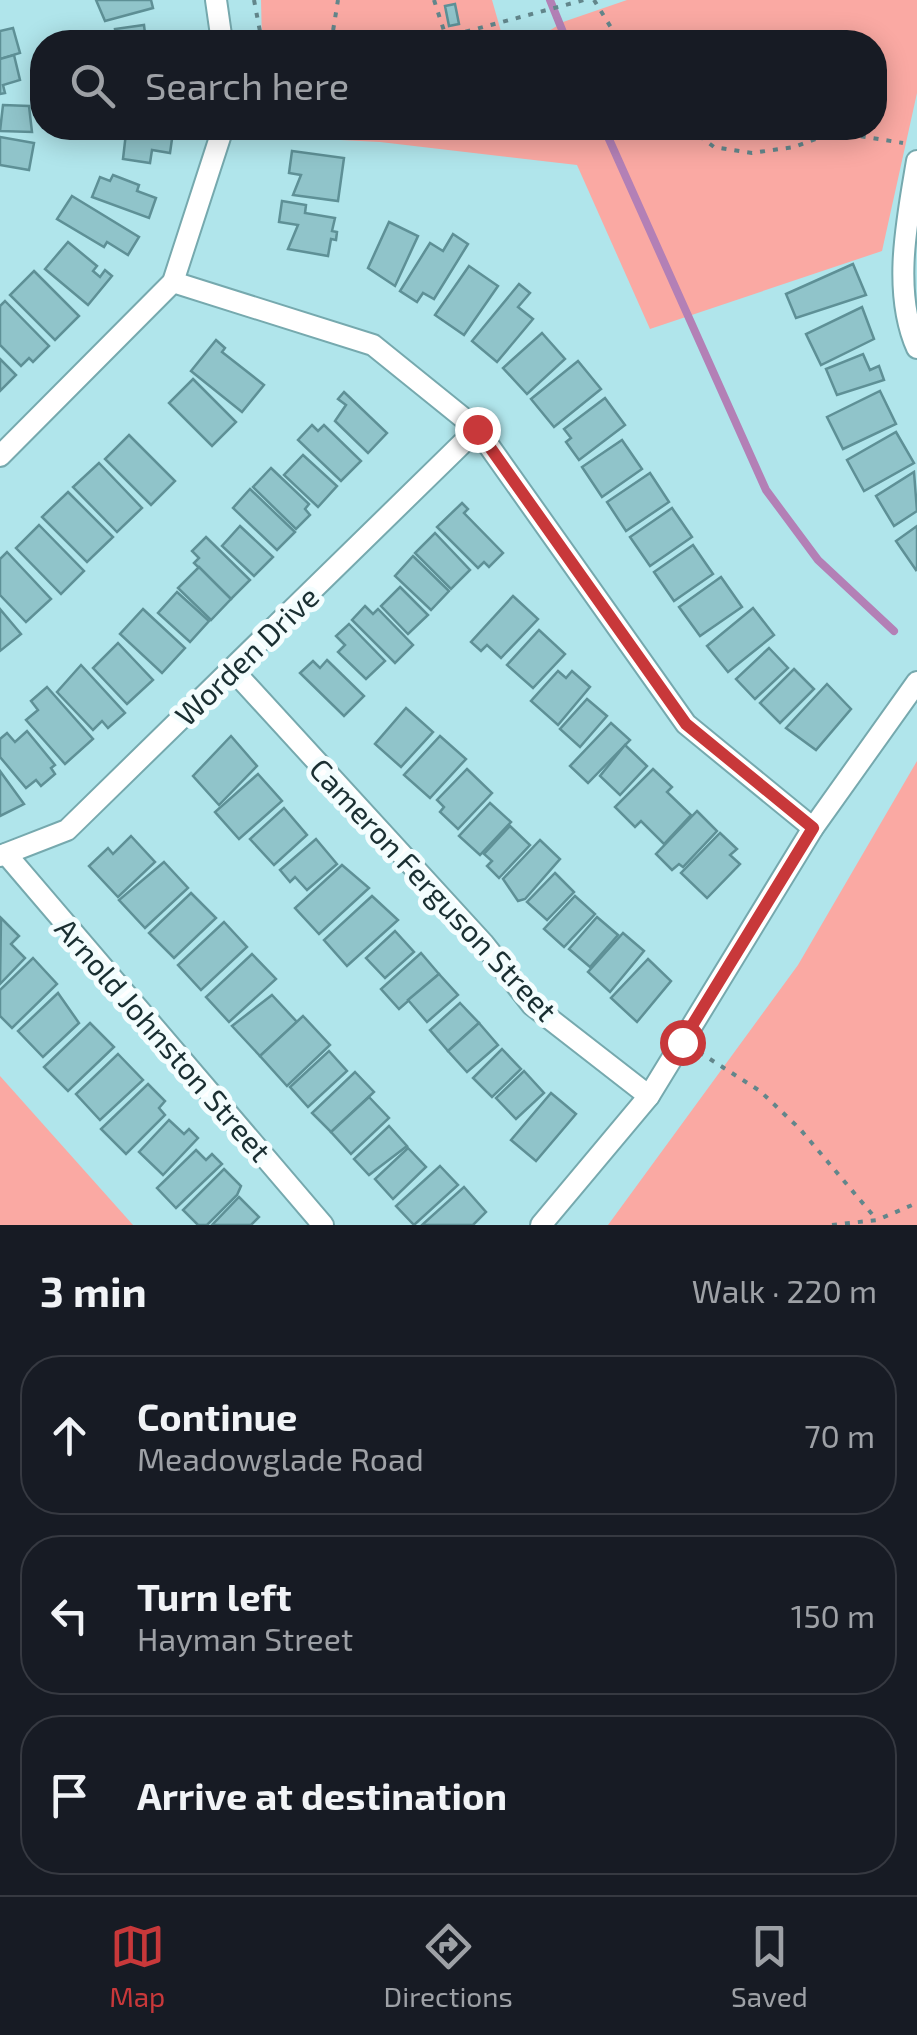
<!DOCTYPE html>
<meta charset="utf-8">
<style>
body{margin:0;font-family:"Exo 2",sans-serif;background:#242831;color:#f1f3f6}
.stop{position:absolute;width:30px;height:30px;margin:-22px;border:8px solid #c8383a;border-radius:50%;background:#fff}
.stop.end{background:#c8383a;border-color:#fff;box-shadow:0 2px 10px #0008}
.list{margin:0;padding:0;list-style:none}
h2{display:flex;justify-content:space-between;align-items:center;height:130px;margin:0;padding:0 40px;font-size:42px}
h2 small{font-size:32px;font-weight:400;color:#9ea1a6}
.list li{display:grid;grid-template-columns:65px 1fr auto;gap:30px;align-items:center;box-sizing:border-box;height:160px;margin:0 20px 20px;padding:0 20px;border:2px solid #363941;border-radius:40px}
.list b{display:block;font-size:38px;white-space:nowrap}
.list p{margin:0;font-size:32px;white-space:nowrap;color:#9ea1a6}
.list em{font-size:32px;font-style:normal;color:#9ea1a6}
.icon{flex:none;width:55px;height:55px;fill:none;stroke:currentColor;stroke-width:2;stroke-linecap:round;stroke-linejoin:round}
.map{position:relative;flex:none;width:917px;height:1225px;overflow:hidden}
.search{position:absolute;background:#171b24;box-shadow:0 5px 25px #0003;left:30px;right:30px;top:30px;height:110px;display:flex;align-items:center;gap:25px;box-sizing:border-box;padding:0 35px;border-radius:40px;color:#9ea1a6;font-size:38px}
.sheet{height:670px;background:#171b24}
nav{display:flex;justify-content:space-around;align-items:center;box-sizing:border-box;height:140px;border-top:2px solid #363941;background:#171b24;font-size:28px;color:#9ea1a6}
nav a{display:grid;justify-items:center;gap:5px}
nav .on{color:#c8383a}
.map>svg:first-child{display:block}
</style>
<div class="map">
<svg width="917" height="1225" viewBox="0 0 917 1225">
<rect width="100%" height="100%" fill="#b0e5eb"/>
<g fill="#faa9a3">
<path d="M 261,0 L 492,0 L 504,42 L 262,42 Z"/>
<path d="M 627,0 L 917,0 L 917,93 L 882,251 L 650,329 L 577,165 L 380,142 L 260,136 L 260,128 L 874,128 L 874,42 L 532,42 L 563,22 Z"/>
<path d="M 917,761 L 917,1225 L 608,1225 L 798,965 Z"/>
<path d="M 0,1076 L 133,1225 L 0,1225 Z"/>
</g>
<g fill="none" stroke-linecap="round" stroke-linejoin="round">
<g stroke="#b380b6" stroke-width="8">
<path d="M 550,0 L 567,42"/>
<path d="M 604,128 L 766,490 L 818,560 L 894,631"/>
</g>
</g>
<g fill="#90c4ca" stroke="#5e9096" stroke-width="2.5">
<path d="M 96,0 L 151,0 L 153,8 L 105,21 Z"/>
<path d="M 455,4 L 459,24 L 449,26 L 445,6 Z"/>
<path d="M 144,25 L 146,42 L 167,38 L 168,42 L 117,42 L 115,29 Z"/>
<path d="M 13,28 L 20,53 L 0,59 L 0,31 Z"/>
<path d="M 14,55 L 20,80 L 3,85 L 5,93 L 0,94 L 0,59 Z"/>
<path d="M 3,105 L 29,106 L 32,132 L 0,131 Z"/>
<path d="M 126,133 L 172,139 L 170,153 L 152,150 L 150,163 L 123,159 Z"/>
<path d="M 0,137 L 34,143 L 29,170 L 0,165 Z"/>
<path d="M 292,151 L 344,158 L 338,201 L 293,195 L 301,175 L 289,173 Z"/>
<path d="M 113,175 L 139,185 L 137,191 L 156,198 L 149,218 L 92,197 L 100,177 L 110,181 Z"/>
<path d="M 72,196 L 139,237 L 128,255 L 107,242 L 104,247 L 57,219 Z"/>
<path d="M 282,201 L 306,205 L 305,213 L 335,218 L 332,231 L 337,232 L 336,240 L 331,239 L 328,256 L 288,249 L 298,225 L 279,222 Z"/>
<path d="M 389,222 L 418,236 L 395,286 L 368,268 Z"/>
<path d="M 453,234 L 468,244 L 434,299 L 423,293 L 417,302 L 400,291 L 430,243 L 443,251 Z"/>
<path d="M 68,242 L 97,266 L 93,271 L 100,277 L 105,270 L 112,276 L 88,305 L 45,269 Z"/>
<path d="M 853,264 L 866,295 L 796,318 L 786,294 Z"/>
<path d="M 469,266 L 498,286 L 464,335 L 435,315 Z"/>
<path d="M 34,271 L 79,316 L 55,340 L 10,295 Z"/>
<path d="M 519,284 L 530,293 L 518,307 L 533,319 L 497,362 L 472,341 Z"/>
<path d="M 5,301 L 49,346 L 33,362 L 29,358 L 21,366 L 0,345 L 0,306 Z"/>
<path d="M 862,307 L 874,339 L 821,365 L 806,334 Z"/>
<path d="M 542,333 L 565,359 L 527,394 L 503,368 Z"/>
<path d="M 216,340 L 225,348 L 222,352 L 264,385 L 242,412 L 191,371 Z"/>
<path d="M 863,354 L 870,370 L 879,366 L 884,380 L 837,395 L 826,369 Z"/>
<path d="M 0,359 L 16,375 L 0,391 Z"/>
<path d="M 578,361 L 601,389 L 554,427 L 531,399 Z"/>
<path d="M 193,379 L 236,422 L 212,446 L 169,403 Z"/>
<path d="M 880,391 L 896,424 L 843,449 L 827,417 Z"/>
<path d="M 344,392 L 387,433 L 368,453 L 335,421 L 346,405 L 338,399 Z"/>
<path d="M 605,398 L 625,425 L 579,460 L 566,442 L 571,438 L 564,429 Z"/>
<path d="M 312,425 L 318,431 L 324,425 L 361,461 L 341,481 L 298,440 Z"/>
<path d="M 896,432 L 914,463 L 864,491 L 847,460 Z"/>
<path d="M 129,435 L 175,481 L 151,505 L 105,459 Z"/>
<path d="M 622,440 L 642,469 L 602,497 L 582,467 Z"/>
<path d="M 303,455 L 337,486 L 318,507 L 284,475 Z"/>
<path d="M 99,463 L 142,508 L 117,532 L 73,487 Z"/>
<path d="M 271,468 L 309,504 L 305,509 L 310,515 L 296,529 L 253,487 Z"/>
<path d="M 914,472 L 917,511 L 894,526 L 876,496 Z"/>
<path d="M 650,473 L 669,502 L 626,531 L 607,502 Z"/>
<path d="M 250,489 L 295,532 L 277,550 L 233,508 Z"/>
<path d="M 68,492 L 113,537 L 87,562 L 42,517 Z"/>
<path d="M 462,503 L 468,509 L 464,513 L 503,553 L 489,567 L 484,562 L 478,568 L 437,527 Z"/>
<path d="M 672,508 L 692,537 L 650,566 L 630,537 Z"/>
<path d="M 39,525 L 84,571 L 61,594 L 16,548 Z"/>
<path d="M 240,526 L 273,557 L 254,576 L 222,546 Z"/>
<path d="M 917,526 L 917,569 L 916,570 L 896,541 Z"/>
<path d="M 435,533 L 470,570 L 451,589 L 415,553 Z"/>
<path d="M 206,537 L 250,580 L 231,599 L 194,563 L 199,558 L 192,551 Z"/>
<path d="M 693,545 L 713,574 L 674,601 L 654,572 Z"/>
<path d="M 7,552 L 51,599 L 26,622 L 0,595 L 0,559 Z"/>
<path d="M 413,556 L 449,591 L 431,610 L 395,576 Z"/>
<path d="M 199,567 L 231,599 L 211,620 L 178,588 Z"/>
<path d="M 721,577 L 742,607 L 700,636 L 679,607 Z"/>
<path d="M 400,587 L 428,615 L 408,634 L 381,606 Z"/>
<path d="M 177,592 L 209,621 L 190,642 L 158,613 Z"/>
<path d="M 513,596 L 538,619 L 501,658 L 487,645 L 481,651 L 471,642 Z"/>
<path d="M 365,606 L 373,614 L 378,609 L 413,645 L 395,663 L 352,620 Z"/>
<path d="M 753,608 L 774,635 L 728,672 L 707,646 Z"/>
<path d="M 0,609 L 21,634 L 0,651 Z"/>
<path d="M 143,609 L 185,648 L 162,673 L 120,634 Z"/>
<path d="M 349,624 L 385,661 L 366,679 L 338,652 L 345,645 L 336,636 Z"/>
<path d="M 539,630 L 565,654 L 533,688 L 507,665 Z"/>
<path d="M 118,643 L 153,680 L 127,704 L 93,668 Z"/>
<path d="M 769,648 L 788,668 L 755,699 L 736,679 Z"/>
<path d="M 327,660 L 364,696 L 344,716 L 300,673 L 313,661 L 320,668 Z"/>
<path d="M 81,665 L 125,713 L 108,728 L 102,721 L 93,730 L 57,692 Z"/>
<path d="M 794,669 L 814,689 L 780,723 L 760,703 Z"/>
<path d="M 558,671 L 566,678 L 572,671 L 590,687 L 558,725 L 531,701 Z"/>
<path d="M 827,684 L 851,709 L 816,750 L 786,728 Z"/>
<path d="M 47,687 L 93,739 L 65,764 L 26,720 L 38,710 L 31,701 Z"/>
<path d="M 587,699 L 607,716 L 580,747 L 560,729 Z"/>
<path d="M 406,708 L 433,732 L 401,767 L 375,744 Z"/>
<path d="M 611,723 L 630,740 L 588,783 L 570,766 Z"/>
<path d="M 27,731 L 55,765 L 51,768 L 55,774 L 41,786 L 36,780 L 26,788 L 0,757 L 0,739 L 7,733 L 15,742 Z"/>
<path d="M 231,736 L 257,766 L 219,805 L 193,776 Z"/>
<path d="M 440,736 L 466,759 L 430,798 L 404,775 Z"/>
<path d="M 625,745 L 647,766 L 620,795 L 600,776 Z"/>
<path d="M 467,769 L 492,793 L 458,829 L 440,812 L 444,807 L 437,800 Z"/>
<path d="M 653,769 L 672,787 L 667,792 L 691,815 L 664,844 L 641,821 L 635,827 L 615,807 Z"/>
<path d="M 0,771 L 24,804 L 0,816 Z"/>
<path d="M 258,774 L 282,801 L 239,839 L 215,812 Z"/>
<path d="M 490,803 L 511,822 L 480,855 L 459,836 Z"/>
<path d="M 284,808 L 307,835 L 274,865 L 250,839 Z"/>
<path d="M 697,811 L 717,831 L 683,867 L 679,864 L 672,870 L 656,854 Z"/>
<path d="M 510,826 L 530,845 L 499,878 L 487,866 L 492,861 L 484,854 Z"/>
<path d="M 720,833 L 737,849 L 730,855 L 740,864 L 707,898 L 681,873 Z"/>
<path d="M 131,836 L 155,862 L 118,897 L 89,866 L 108,848 L 113,854 Z"/>
<path d="M 316,839 L 337,864 L 307,890 L 295,877 L 290,882 L 280,870 Z"/>
<path d="M 540,840 L 560,859 L 525,899 L 518,901 L 503,879 Z"/>
<path d="M 164,862 L 188,888 L 145,928 L 119,900 Z"/>
<path d="M 342,865 L 369,888 L 319,934 L 295,908 Z"/>
<path d="M 555,873 L 574,892 L 547,920 L 527,902 Z"/>
<path d="M 191,893 L 216,918 L 174,958 L 149,933 Z"/>
<path d="M 372,896 L 398,920 L 347,966 L 324,940 Z"/>
<path d="M 575,896 L 595,914 L 564,947 L 544,929 Z"/>
<path d="M 597,917 L 618,935 L 590,967 L 569,949 Z"/>
<path d="M 1,918 L 19,936 L 11,944 L 25,958 L 0,984 Z"/>
<path d="M 224,922 L 247,947 L 201,990 L 178,965 Z"/>
<path d="M 395,931 L 414,952 L 385,978 L 366,958 Z"/>
<path d="M 623,933 L 644,951 L 610,992 L 588,972 Z"/>
<path d="M 421,953 L 439,974 L 399,1009 L 381,989 Z"/>
<path d="M 252,954 L 276,979 L 229,1022 L 206,997 Z"/>
<path d="M 33,958 L 57,984 L 12,1028 L 0,1016 L 0,990 Z"/>
<path d="M 648,959 L 671,981 L 637,1022 L 611,998 Z"/>
<path d="M 439,974 L 458,995 L 427,1022 L 408,1000 Z"/>
<path d="M 58,993 L 79,1023 L 43,1057 L 18,1031 Z"/>
<path d="M 272,995 L 297,1022 L 260,1056 L 232,1026 Z"/>
<path d="M 460,1003 L 479,1023 L 448,1051 L 430,1030 Z"/>
<path d="M 303,1016 L 330,1045 L 287,1086 L 260,1056 Z"/>
<path d="M 90,1023 L 114,1047 L 68,1091 L 44,1067 Z"/>
<path d="M 479,1023 L 498,1045 L 467,1072 L 448,1051 Z"/>
<path d="M 502,1049 L 521,1069 L 492,1097 L 473,1078 Z"/>
<path d="M 329,1051 L 347,1071 L 308,1107 L 290,1087 Z"/>
<path d="M 118,1054 L 143,1080 L 100,1120 L 76,1094 Z"/>
<path d="M 524,1071 L 544,1093 L 516,1119 L 496,1098 Z"/>
<path d="M 355,1072 L 374,1092 L 331,1132 L 312,1113 Z"/>
<path d="M 148,1084 L 165,1101 L 159,1108 L 165,1115 L 126,1154 L 101,1129 Z"/>
<path d="M 551,1093 L 576,1114 L 536,1161 L 511,1140 Z"/>
<path d="M 369,1097 L 389,1118 L 351,1154 L 331,1132 Z"/>
<path d="M 169,1120 L 184,1134 L 189,1129 L 198,1138 L 163,1175 L 139,1152 Z"/>
<path d="M 389,1126 L 407,1146 L 369,1175 L 354,1159 Z"/>
<path d="M 408,1148 L 426,1167 L 393,1199 L 375,1179 Z"/>
<path d="M 196,1150 L 206,1160 L 212,1154 L 222,1164 L 176,1208 L 157,1188 Z"/>
<path d="M 440,1166 L 458,1185 L 414,1225 L 396,1206 Z"/>
<path d="M 224,1169 L 241,1186 L 237,1195 L 207,1225 L 198,1225 L 183,1210 Z"/>
<path d="M 464,1187 L 486,1212 L 473,1225 L 422,1225 Z"/>
<path d="M 239,1197 L 259,1217 L 251,1225 L 212,1225 Z"/>
</g>
<g fill="none" stroke-linecap="round" stroke-linejoin="round">
<defs>
<g id="minor">
<path d="M 216,0 L 222,42"/>
<path d="M 917,161 C 907,220 892,292 917,348"/>
<path d="M 173,282 L 373,345 L 477,429 L 686,724 L 813,828"/>
<path d="M 0,456 L 173,282 L 223,128"/>
<path d="M 232,669 L 483,943 L 532,1005 L 649,1096"/>
<path d="M 6,854 L 323,1225"/>
<path d="M 0,856 L 67,830 L 477,429"/>
<path d="M 541,1225 L 649,1096 L 813,828 L 917,682"/>
</g>
</defs>
<use href="#minor" stroke="#76a9ae" stroke-width="24"/>
<g stroke="#62868b" stroke-width="4" stroke-dasharray="5 8" stroke-linecap="butt">
<path d="M 254,0 L 262,42"/>
<path d="M 434,0 L 446,37"/>
<path d="M 594,0 L 620,42"/>
<path d="M 338,42 L 333,31 L 338,0"/>
<path d="M 443,42 L 446,37 L 584,0"/>
<path d="M 689,128 L 714,147 L 752,153 L 794,147 L 835,132 L 903,143"/>
<path d="M 699,1052 L 760,1091 L 800,1129 L 877,1220"/>
<path d="M 832,1225 L 877,1220 L 917,1203"/>
</g>
<use href="#minor" stroke="#fff" stroke-width="20"/>
</g>
<g fill="none" stroke-linecap="round" stroke-linejoin="round">
<path stroke="#c8383a" stroke-width="12" d="M 477,429 L 686,724 L 813,828 L 682,1042"/>
</g>
<g text-anchor="middle" dominant-baseline="central" stroke-width="10" stroke-linejoin="round" paint-order="stroke">
<g font-size="30" fill="#1a2f32" stroke="#f3fdfe">
<text transform="translate(246 655) rotate(-44)">Worden Drive</text>
<text transform="translate(434 889) rotate(47)">Cameron Ferguson Street</text>
<text transform="translate(164 1039) rotate(49)">Arnold Johnston Street</text>
</g>
</g>
</svg>
<div class="stop" style="left:682px;top:1042px"></div>
<div class="stop end" style="left:477px;top:429px"></div>
<div class="search"><svg class="icon" aria-label="search" viewBox="0 0 24 24"><circle cx="10" cy="10" r="6"/><path d="M15 15l6 6"/></svg>Search here</div>
</div>
<section class="sheet">
<h2>3 min<small>Walk · 220 m</small></h2>
<ul class="list">
<li><svg class="icon" aria-label="ahead" viewBox="0 0 24 24"><path d="M12 20V5M6 11l6-6 6 6"/></svg><div><b>Continue</b><p>Meadowglade Road</p></div><em>70 m</em></li>
<li><svg class="icon" aria-label="left" viewBox="0 0 24 24"><path d="M17 20v-9H6M10 6l-5 5 5 5"/></svg><div><b>Turn left</b><p>Hayman Street</p></div><em>150 m</em></li>
<li><svg class="icon" aria-label="arrive" viewBox="0 0 24 24"><path d="M6 21V4h12l-3 4 3 4H6"/></svg><div><b>Arrive at destination</b></div></li>
</ul>
</section>
<nav>
<a class="on"><svg class="icon" aria-label="map" viewBox="0 0 24 24"><path d="M3 6l6-2 6 2 6-2v14l-6 2-6-2-6 2zM9 4v14M15 6v14"/></svg>Map</a>
<a><svg class="icon" aria-label="directions" viewBox="0 0 24 24"><path d="M12 3l9 9-9 9-9-9zM9 14v-3h6M13 9l2 2-2 2"/></svg>Directions</a>
<a><svg class="icon" aria-label="saved" viewBox="0 0 24 24"><path d="M7 4h10v16l-5-4-5 4z"/></svg>Saved</a>
</nav>
